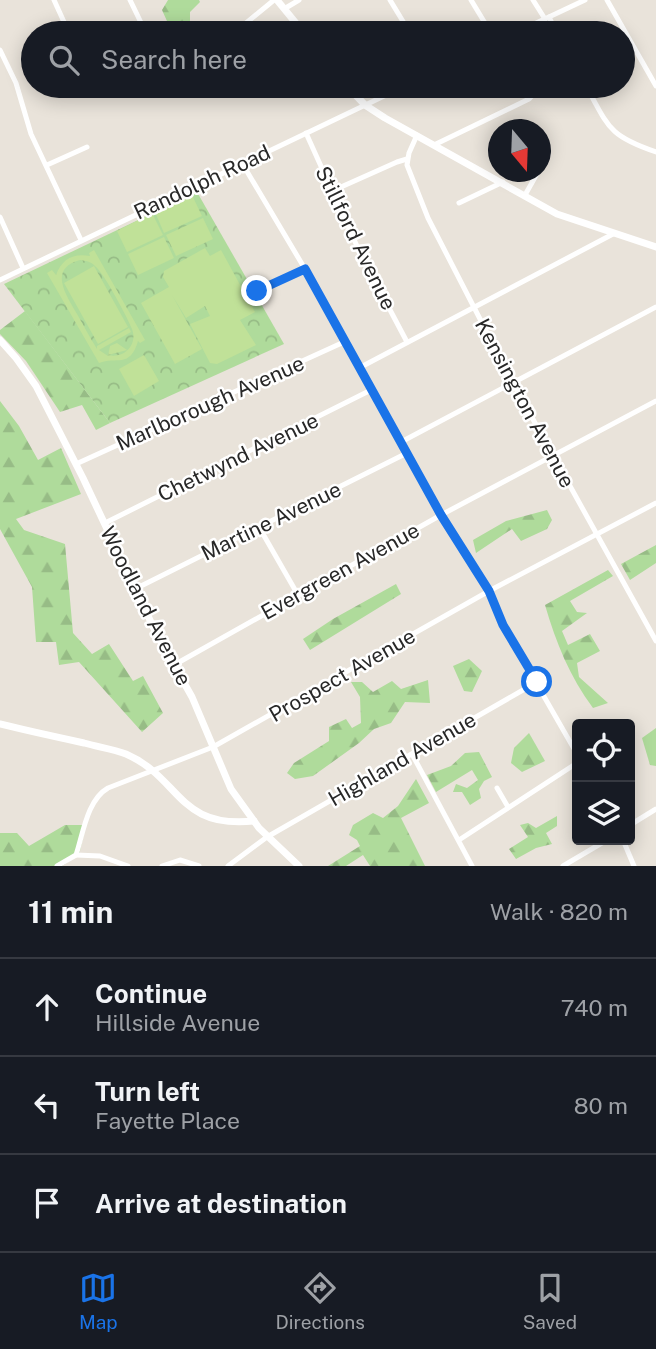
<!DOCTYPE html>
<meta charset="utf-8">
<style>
body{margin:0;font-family:"Public Sans",sans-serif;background:#242831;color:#f1f3f6}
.controls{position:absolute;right:21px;bottom:21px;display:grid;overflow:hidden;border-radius:7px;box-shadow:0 4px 18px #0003}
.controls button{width:63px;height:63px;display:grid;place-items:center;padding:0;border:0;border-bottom:2px solid #363941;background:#171b24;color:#f1f3f6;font:35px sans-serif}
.compass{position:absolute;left:488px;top:119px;width:63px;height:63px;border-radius:50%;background:#171b24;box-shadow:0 4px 18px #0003;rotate:161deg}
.stop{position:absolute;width:21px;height:21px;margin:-16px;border:5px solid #1a73e8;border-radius:50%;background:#fff}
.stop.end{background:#1a73e8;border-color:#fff;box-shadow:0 2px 7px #0008}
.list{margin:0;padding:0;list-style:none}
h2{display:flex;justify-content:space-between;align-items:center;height:91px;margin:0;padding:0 28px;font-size:30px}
h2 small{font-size:23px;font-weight:400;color:#9ea1a6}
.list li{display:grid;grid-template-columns:46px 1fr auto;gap:21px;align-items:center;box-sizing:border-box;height:98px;padding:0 28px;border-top:2px solid #363941}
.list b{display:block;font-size:26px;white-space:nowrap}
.list p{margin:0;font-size:23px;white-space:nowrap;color:#9ea1a6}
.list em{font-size:23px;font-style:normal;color:#9ea1a6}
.icon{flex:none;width:38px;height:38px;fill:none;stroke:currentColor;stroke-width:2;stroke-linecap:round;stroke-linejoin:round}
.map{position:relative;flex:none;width:656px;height:866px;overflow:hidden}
.search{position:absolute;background:#171b24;box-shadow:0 4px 18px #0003;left:21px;right:21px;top:21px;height:77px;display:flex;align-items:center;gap:18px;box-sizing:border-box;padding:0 24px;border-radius:38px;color:#9ea1a6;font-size:26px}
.sheet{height:385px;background:#171b24}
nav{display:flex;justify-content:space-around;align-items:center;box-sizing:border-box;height:98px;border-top:2px solid #363941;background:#171b24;font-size:19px;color:#9ea1a6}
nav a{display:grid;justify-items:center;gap:4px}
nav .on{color:#1a73e8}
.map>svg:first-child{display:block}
</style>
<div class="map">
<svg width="656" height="866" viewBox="0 0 656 866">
<defs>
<pattern id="forest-firs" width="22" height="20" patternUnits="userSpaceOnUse" patternTransform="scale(1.75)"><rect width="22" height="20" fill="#afdb9b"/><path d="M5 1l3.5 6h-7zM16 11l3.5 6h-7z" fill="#97bc86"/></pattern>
<pattern id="park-crowns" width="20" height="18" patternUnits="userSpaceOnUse" patternTransform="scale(1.75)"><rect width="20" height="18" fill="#afdb9b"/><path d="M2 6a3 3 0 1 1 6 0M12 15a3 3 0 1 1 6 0" fill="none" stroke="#97bc86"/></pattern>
</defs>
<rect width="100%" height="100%" fill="#e9e3da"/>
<g fill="url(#forest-firs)">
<path d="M 168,0 L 199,0 L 200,2 L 190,12 L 190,22 L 171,30 L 162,10 Z"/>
<path d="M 25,311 L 110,423 L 96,430 L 82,405 L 60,412 L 26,361 L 0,334 L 0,330 Z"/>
<path d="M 0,401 L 19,426 L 38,460 L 61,448 L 81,494 L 16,519 L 24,530 L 65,544 L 73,633 L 92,654 L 109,644 L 133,681 L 143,676 L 163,713 L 142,732 L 79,662 L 59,665 L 56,642 L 36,642 L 32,587 L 0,529 Z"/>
<path d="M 547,510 L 552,520 L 547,529 L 521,541 L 512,529 L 476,553 L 473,540 L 506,521 Z"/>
<path d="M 656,545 L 656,563 L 630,580 L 621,564 Z"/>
<path d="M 608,570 L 613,576 L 570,601 L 577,612 L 587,613 L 562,631 L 568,645 L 590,634 L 600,651 L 577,663 L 579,677 L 608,703 L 593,708 C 570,677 556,643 545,605 Z"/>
<path d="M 396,584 L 401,594 L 310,650 L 303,639 L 333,619 Z"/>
<path d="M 469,659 L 482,671 L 472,692 L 464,691 L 453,666 Z"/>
<path d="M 428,680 L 430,703 L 405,702 L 391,723 L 374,729 L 359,743 L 313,776 L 295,779 L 287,773 L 294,763 L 329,741 L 329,727 L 346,719 L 352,728 L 361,723 L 360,697 L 351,682 L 362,682 L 373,692 L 392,681 L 401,689 Z"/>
<path d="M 656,728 L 656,766 L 650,765 L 642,738 Z"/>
<path d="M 529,733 L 545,761 L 522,772 L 511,763 L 514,748 Z"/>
<path d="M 479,752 L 492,777 L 484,781 L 479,789 L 481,798 L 470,805 L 462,792 L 453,792 L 456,784 L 467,788 L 478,780 L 472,770 L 436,792 L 427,775 L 451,766 L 465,753 Z"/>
<path d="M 416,779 L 429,803 L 401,818 L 425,866 L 370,866 L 363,855 L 346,866 L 328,866 L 360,846 L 357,840 L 349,835 L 353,825 L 373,813 L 383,818 L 398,806 Z"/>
<path d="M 557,816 L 557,826 L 546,833 L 552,844 L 536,848 L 516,859 L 509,849 L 528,837 L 520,825 L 528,823 L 536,828 Z"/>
<path d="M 65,825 L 86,825 L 79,855 L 62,866 L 0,866 L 0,833 L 17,833 L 29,846 Z"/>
</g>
<path fill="url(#park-crowns)" d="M 197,192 L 284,344 L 110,423 L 4,284 Z"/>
<g fill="#c0e198" fill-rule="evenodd">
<path d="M 192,195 L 202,216 L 164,233 L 155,212 Z"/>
<path d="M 152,213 L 163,235 L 127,252 L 117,231 Z"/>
<path d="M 203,218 L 213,239 L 176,256 L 166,235 Z"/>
<path d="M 164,237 L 174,258 L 138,275 L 128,254 Z"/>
<path d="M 205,248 L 210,256 L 221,250 L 255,312 L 240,320 L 256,345 L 217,364 L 210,363 L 190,324 L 210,316 L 205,306 L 186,318 L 172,295 L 202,349 L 175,364 L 141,303 L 169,287 L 163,277 L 164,271 Z"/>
<path d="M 94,250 L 145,340 L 140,343 L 138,341 C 130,369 116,356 99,363 L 47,273 L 52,270 L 56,275 C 62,259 73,253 90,256 L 89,253 ZM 80,260 C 86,261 90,261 95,266 C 104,273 127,317 132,329 C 138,345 124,359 108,355 L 127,350 L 117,343 L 110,346 L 108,356 L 99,350 L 131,332 L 129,328 L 97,346 L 97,349 C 90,338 84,326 77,314 C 67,296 47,269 80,260 Z"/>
<path d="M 94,266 L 128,327 L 98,344 L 64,283 Z"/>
<path d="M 144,355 L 159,381 L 134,396 L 119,369 Z"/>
</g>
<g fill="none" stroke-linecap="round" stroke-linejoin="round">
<g stroke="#fff" stroke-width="5">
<path d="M 54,0 L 69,33"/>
<path d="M 130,0 L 146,33"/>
<path d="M 390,0 L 410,33"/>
<path d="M 471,0 L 491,33"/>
<path d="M 533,0 L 545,19"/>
<path d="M 607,0 L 656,86"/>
<path d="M 284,9 L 299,0"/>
<path d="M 549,17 L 557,33"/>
<path d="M 234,33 L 274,0"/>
<path d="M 515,33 L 585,0"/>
<path d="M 0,50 L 16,83 L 31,134 L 81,240"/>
<path d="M 94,86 L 98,94 L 116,86"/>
<path d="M 586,86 C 609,128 609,136 656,152"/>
<path d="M 306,133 L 361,255 L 407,342"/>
<path d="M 417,135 L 409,153 L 407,165 L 428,218 L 514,385 L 656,641"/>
<path d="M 436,144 L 529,99 L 541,86"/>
<path d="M 242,163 L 305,269 L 441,515 L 489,591 L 503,625 L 577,754"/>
<path d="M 47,165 L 87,147"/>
<path d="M 540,167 L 548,155"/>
<path d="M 332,191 L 397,162 L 407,159"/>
<path d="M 525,195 L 538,172"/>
<path d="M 459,203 L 503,182"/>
<path d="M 0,217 L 23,268"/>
<path d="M 0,280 L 405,86"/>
<path d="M 257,291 L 305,269"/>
<path d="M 359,368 L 613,234"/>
<path d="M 401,442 L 656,307"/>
<path d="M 76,464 L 344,342"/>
<path d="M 105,523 L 371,390"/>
<path d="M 259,527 L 298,595"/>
<path d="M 135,589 L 407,453"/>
<path d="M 174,665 L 441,515 L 656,401"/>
<path d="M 412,754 L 472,866"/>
<path d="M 497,788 L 508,807"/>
<path d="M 630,825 L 656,809"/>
<path d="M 459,840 L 577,763"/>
<path d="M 623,840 L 634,866"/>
<path d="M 76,855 L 100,856 L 128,866"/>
<path d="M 57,866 L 76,855 C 83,834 87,800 108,788 L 213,747 L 489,591 L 656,503"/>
<path d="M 162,866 L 180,860 L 199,866"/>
<path d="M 228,866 L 267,837 L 537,682"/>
<path d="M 563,866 L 607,840"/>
</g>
<g stroke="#fff" stroke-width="7">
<path d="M 277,0 L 304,33"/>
<path d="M 347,86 L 365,105 L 385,118 L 557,214 L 656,247"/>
<path d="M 0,340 L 16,358 L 36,386 L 83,478 L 157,635 L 192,697 L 231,789 L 259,828 L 299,866"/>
<path d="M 0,724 C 28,731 56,737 84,743 C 98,747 113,749 126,754 C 181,778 177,829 254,821"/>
</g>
</g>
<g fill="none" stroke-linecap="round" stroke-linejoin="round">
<path stroke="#1a73e8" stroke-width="9" d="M 257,291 L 305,269 L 441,515 L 489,591 L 503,625 L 537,682"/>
</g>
<g text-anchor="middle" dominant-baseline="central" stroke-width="5" stroke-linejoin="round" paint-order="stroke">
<g font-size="21" fill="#282828" stroke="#fff">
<text transform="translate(202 182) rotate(-25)">Randolph Road</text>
<text transform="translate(356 238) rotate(64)">Stillford Avenue</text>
<text transform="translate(210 403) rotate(-24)">Marlborough Avenue</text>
<text transform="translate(525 403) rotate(62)">Kensington Avenue</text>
<text transform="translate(238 457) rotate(-26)">Chetwynd Avenue</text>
<text transform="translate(271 521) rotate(-26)">Martine Avenue</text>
<text transform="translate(340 571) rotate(-29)">Evergreen Avenue</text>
<text transform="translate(146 606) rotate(63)">Woodland Avenue</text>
<text transform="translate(342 675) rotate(-30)">Prospect Avenue</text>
<text transform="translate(402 759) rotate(-30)">Highland Avenue</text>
</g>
</g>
</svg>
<div class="controls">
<button><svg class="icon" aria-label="locate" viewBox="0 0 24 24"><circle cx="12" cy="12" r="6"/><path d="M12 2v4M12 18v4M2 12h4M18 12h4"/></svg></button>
<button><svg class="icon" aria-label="layers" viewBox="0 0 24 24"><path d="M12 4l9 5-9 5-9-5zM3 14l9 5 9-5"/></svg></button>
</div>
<svg class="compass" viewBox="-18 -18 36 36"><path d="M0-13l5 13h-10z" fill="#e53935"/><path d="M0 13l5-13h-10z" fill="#9ea1a6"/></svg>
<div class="stop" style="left:537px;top:682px"></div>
<div class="stop end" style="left:257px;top:291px"></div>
<div class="search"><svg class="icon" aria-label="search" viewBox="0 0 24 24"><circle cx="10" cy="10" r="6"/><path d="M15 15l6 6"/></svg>Search here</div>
</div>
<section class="sheet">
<h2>11 min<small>Walk · 820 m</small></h2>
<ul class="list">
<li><svg class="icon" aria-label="ahead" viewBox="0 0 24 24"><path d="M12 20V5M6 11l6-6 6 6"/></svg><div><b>Continue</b><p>Hillside Avenue</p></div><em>740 m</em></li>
<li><svg class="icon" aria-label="left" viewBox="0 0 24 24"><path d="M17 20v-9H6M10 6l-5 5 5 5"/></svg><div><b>Turn left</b><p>Fayette Place</p></div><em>80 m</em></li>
<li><svg class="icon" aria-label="arrive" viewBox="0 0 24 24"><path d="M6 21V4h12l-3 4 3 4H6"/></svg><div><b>Arrive at destination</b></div></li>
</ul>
</section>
<nav>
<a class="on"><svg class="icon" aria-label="map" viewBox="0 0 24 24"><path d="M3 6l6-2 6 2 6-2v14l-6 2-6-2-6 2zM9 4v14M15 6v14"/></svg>Map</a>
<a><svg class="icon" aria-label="directions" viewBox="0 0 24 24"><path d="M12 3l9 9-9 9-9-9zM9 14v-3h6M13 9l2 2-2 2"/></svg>Directions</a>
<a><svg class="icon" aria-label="saved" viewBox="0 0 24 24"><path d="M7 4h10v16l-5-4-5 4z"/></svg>Saved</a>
</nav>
